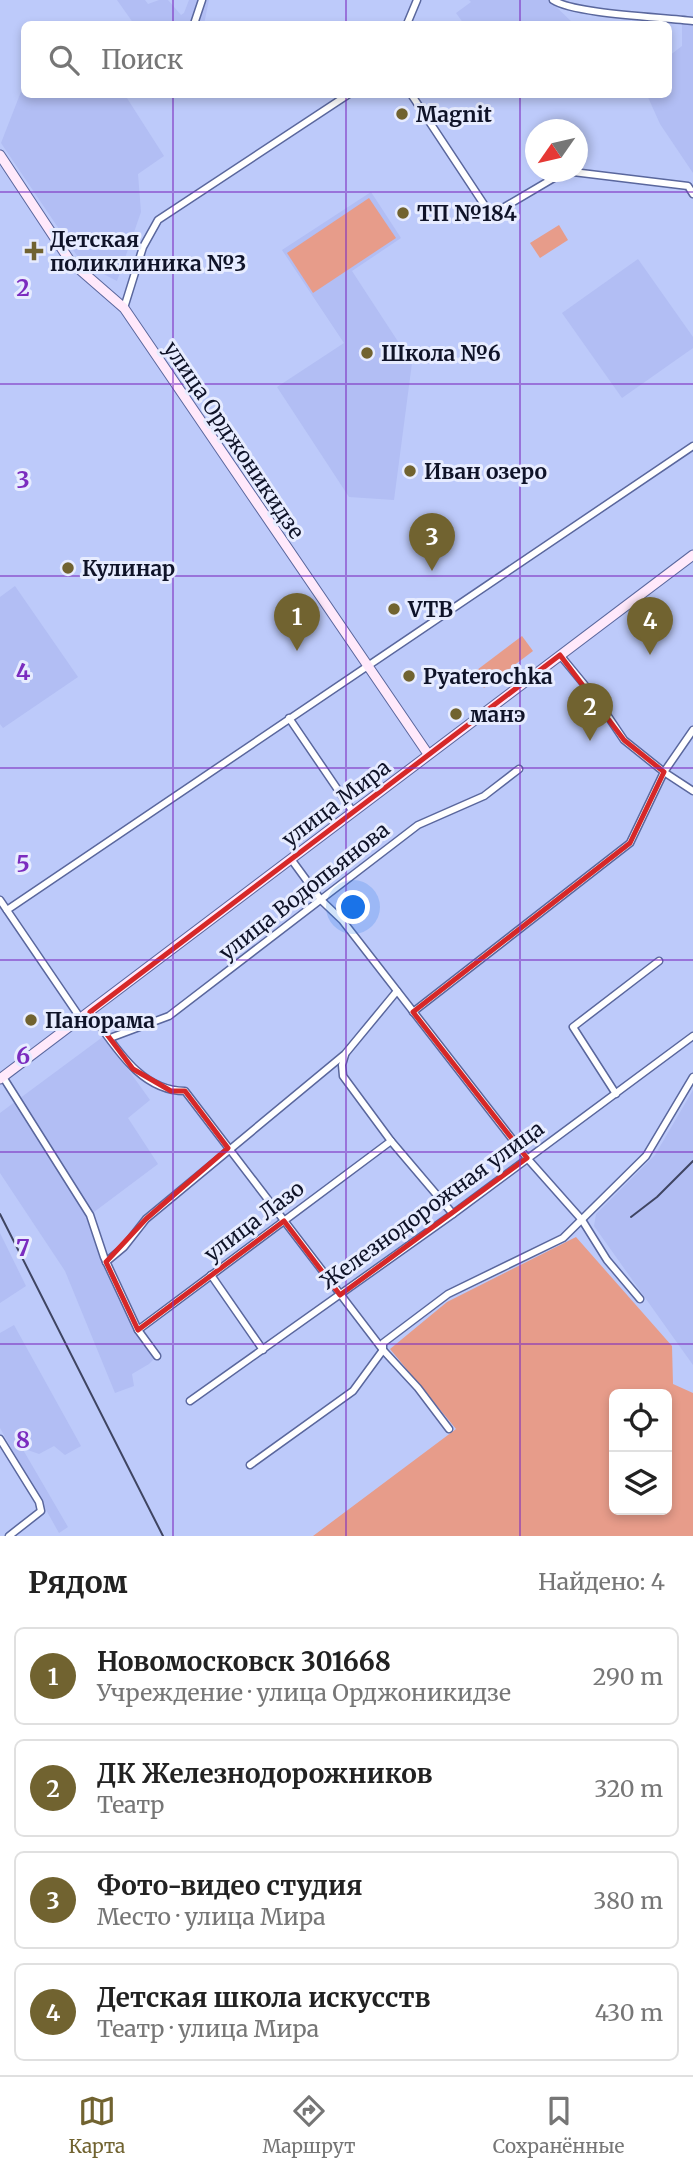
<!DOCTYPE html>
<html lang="ru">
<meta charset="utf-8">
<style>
body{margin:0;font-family:Merriweather,serif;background:#f2f2f2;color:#222}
.controls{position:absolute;right:21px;bottom:21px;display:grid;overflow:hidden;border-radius:10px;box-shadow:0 4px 10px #0003}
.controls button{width:63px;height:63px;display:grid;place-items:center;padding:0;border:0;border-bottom:2px solid #e0e0e0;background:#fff;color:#222;font:35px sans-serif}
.compass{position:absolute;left:525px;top:119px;width:63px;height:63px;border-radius:50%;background:#fff;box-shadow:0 4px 10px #0003;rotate:236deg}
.you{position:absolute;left:354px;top:908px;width:24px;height:24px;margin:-18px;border:5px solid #fff;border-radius:50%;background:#1a73e8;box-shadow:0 0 0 10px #1a73e833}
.badge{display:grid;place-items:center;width:46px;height:46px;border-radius:50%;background:#716330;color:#fff;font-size:23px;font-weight:700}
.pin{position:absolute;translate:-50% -58px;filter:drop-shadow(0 2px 4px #0008)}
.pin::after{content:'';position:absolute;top:37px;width:24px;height:21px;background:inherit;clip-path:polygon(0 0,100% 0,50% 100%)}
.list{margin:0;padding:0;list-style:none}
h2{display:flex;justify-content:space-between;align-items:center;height:91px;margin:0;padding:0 28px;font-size:30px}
h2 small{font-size:23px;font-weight:400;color:#767676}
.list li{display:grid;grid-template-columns:46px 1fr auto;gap:21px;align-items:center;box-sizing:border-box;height:98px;margin:0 14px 14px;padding:0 14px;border:2px solid #e0e0e0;border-radius:10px}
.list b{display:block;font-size:26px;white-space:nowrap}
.list p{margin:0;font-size:23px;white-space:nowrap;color:#767676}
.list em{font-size:23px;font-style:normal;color:#767676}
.icon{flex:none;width:38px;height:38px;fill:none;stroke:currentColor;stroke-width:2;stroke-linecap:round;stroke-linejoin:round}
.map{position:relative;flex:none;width:693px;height:1536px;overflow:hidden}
.search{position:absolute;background:#fff;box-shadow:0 4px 10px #0003;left:21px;right:21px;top:21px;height:77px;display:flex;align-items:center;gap:18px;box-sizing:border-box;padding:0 24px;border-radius:10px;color:#767676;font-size:26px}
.sheet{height:539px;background:#fff}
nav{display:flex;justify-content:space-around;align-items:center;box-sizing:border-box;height:98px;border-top:2px solid #e0e0e0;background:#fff;font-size:19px;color:#767676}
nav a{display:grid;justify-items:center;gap:4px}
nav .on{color:#716330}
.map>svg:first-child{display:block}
</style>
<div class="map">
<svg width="693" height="1536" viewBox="0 0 693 1536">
<rect width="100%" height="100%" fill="#bdcafa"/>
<g fill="#b2bef4">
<path d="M 117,0 L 145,0 L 148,4 L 159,0 L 168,0 L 181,15 L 184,13 L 189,0 L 209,0 L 204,24 L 134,24 Z"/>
<path d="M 469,0 L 549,0 L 574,24 L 464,24 L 456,13 L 471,2 Z"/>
<path d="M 682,23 L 693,24 L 693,173 L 660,124 L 647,95 L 668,94 L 669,56 L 682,46 Z"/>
<path d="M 24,84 L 24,94 L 125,95 L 164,156 L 138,174 L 141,212 L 117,281 L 82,263 L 1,143 Z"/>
<path d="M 371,192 L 401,238 L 352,271 L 412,363 L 394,500 L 349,497 L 277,387 L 344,343 L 282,250 Z"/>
<path d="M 638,259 L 693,337 L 693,348 L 622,398 L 562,313 Z"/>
<path d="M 15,586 L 78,677 L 3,728 L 0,724 L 0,597 Z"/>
<path d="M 104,1036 L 150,1100 L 128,1118 L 158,1164 L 90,1215 L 138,1330 L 157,1356 L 149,1364 L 132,1374 L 134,1386 L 115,1393 L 65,1271 L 0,1173 L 0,1113 Z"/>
<path d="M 693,1090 L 693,1365 L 594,1226 L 596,1214 L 655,1155 Z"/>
<path d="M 0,1233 L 26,1286 L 0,1303 Z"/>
<path d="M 14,1325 L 81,1446 L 65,1455 L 54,1446 L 39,1454 L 22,1448 L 68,1527 L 59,1533 L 0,1428 L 0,1333 Z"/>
</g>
<g fill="#e79c8a" fill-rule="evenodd">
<path d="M 369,198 L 396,238 L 313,293 L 287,253 Z"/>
<path d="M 559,225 L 568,240 L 540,258 L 530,243 Z"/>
<path d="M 522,636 L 533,651 L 484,688 L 473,673 Z"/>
<path d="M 576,1237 L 672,1346 L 673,1384 L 693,1393 L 693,1536 L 313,1536 L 456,1429 L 390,1349 L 447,1302 ZM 614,1394 L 667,1394 L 667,1510 L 614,1510 Z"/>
</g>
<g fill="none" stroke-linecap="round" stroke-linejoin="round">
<defs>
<g id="street">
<path d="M 553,0 C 574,14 662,17 693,21"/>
<path d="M 194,24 L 202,0"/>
<path d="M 407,24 L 417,0"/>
<path d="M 411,94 L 491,215 L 564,172"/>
<path d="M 573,172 L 688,186 L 693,194"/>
<path d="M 124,308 L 143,247 L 158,220 L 349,94"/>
<path d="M 289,718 L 353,812"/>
<path d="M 693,730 L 664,772 L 693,791"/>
<path d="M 291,859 L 321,900 L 342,920 L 527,1158 L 582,1220 L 607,1260 L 640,1299"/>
<path d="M 0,900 L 81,1019"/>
<path d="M 7,910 L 693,446"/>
<path d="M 90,1012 C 114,1044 139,1091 185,1091 L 383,1350 L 418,1388 L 449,1429"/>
<path d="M 413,1012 L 630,843 L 664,772 L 624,740 L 597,700 L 560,655"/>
<path d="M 110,1038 L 169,1016 L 418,825 L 484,796 L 519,769"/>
<path d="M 345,1055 L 342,1065 L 343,1076 L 391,1141 L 453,1214"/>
<path d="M 3,1077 L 90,1215 L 104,1257 L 138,1330 L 157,1356"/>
<path d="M 616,1094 L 573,1027 L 659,961"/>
<path d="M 106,1262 L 124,1247 L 146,1219 L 345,1054 L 397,991"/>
<path d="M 211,1275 L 263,1350"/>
<path d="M 138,1330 L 391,1141"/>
<path d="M 190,1401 L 453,1214 L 693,1036"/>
<path d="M 0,1439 L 39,1502 L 41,1511 L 9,1536"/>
<path d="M 250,1465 L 353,1391 L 383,1350 L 383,1343 L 448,1294 L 563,1238 L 646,1156 L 693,1077"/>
</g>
<g id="secondary">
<path d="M 0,155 L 70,261 L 124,308 L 428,754"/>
<path d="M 0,1079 L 693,555"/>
</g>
</defs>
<use href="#street" stroke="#5a679d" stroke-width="9"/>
<use href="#secondary" stroke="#5a679d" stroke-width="11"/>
<use href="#street" stroke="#fff" stroke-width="6"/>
<use href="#secondary" stroke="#ffe9fb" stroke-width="9"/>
<g stroke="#3f4562" stroke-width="2">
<path d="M 0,1214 L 163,1536"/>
<path d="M 631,1217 L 657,1197 L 693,1161"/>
</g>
</g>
<path fill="none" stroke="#d62828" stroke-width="5" stroke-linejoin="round" d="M 560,655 L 624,740 L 664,772 L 630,843 L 413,1012 L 527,1158 L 340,1295 L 284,1221 L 138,1330 L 106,1262 L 146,1219 L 228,1148 L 185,1091 L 171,1091 L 133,1069 L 90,1012 Z"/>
<path fill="none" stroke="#7b2cbf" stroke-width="2" stroke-opacity="0.55" d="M 173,0 L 173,24M 346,0 L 346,24M 520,0 L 520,24M 173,94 L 173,1536M 346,94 L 346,1536M 520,94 L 520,1536M 0,192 L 693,192M 0,384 L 693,384M 0,576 L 693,576M 0,768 L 693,768M 0,960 L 693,960M 0,1152 L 693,1152M 0,1344 L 693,1344"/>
<g fill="#716330" stroke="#e7ecff" stroke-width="2.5">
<circle cx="402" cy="114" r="7"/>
<circle cx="403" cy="213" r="7"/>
<path d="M30.5 240.5h7v7h7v7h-7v7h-7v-7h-7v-7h7z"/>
<circle cx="367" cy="353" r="7"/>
<circle cx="410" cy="471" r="7"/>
<circle cx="68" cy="568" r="7"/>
<circle cx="394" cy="609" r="7"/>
<circle cx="409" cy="676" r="7"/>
<circle cx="456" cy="714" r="7"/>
<circle cx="31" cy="1020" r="7"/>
</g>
<g text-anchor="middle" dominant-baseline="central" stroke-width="6" stroke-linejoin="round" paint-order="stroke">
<g font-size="21" font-weight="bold" fill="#0f1328" stroke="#e7ecff" text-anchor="start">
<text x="416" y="114">Magnit</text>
<text x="417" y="213">ТП №184</text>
<text x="50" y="239">Детская<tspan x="50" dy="24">поликлиника №3</tspan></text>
<text x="381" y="353">Школа №6</text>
<text x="424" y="471">Иван озеро</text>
<text x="82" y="568">Кулинар</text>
<text x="408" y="609">VTB</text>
<text x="423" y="676">Pyaterochka</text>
<text x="470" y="714">манэ</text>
<text x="45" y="1020">Панорама</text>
</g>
<g font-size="21" fill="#0f1328" stroke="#e7ecff">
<text transform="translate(234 440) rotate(56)">улица Орджоникидзе</text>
<text transform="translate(336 803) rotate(-37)">улица Мира</text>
<text transform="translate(304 891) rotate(-38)">улица Водопьянова</text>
<text transform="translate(432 1205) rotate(-36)">Железнодорожная улица</text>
<text transform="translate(254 1221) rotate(-37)">улица Лазо</text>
</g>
</g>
<g font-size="23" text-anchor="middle" font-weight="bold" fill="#7b2cbf" stroke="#e7ecff" stroke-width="6" stroke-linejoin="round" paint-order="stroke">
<text x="23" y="296">2</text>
<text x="23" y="488">3</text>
<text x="23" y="680">4</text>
<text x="23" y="872">5</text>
<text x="23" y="1064">6</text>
<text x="23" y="1256">7</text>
<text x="23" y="1448">8</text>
</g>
</svg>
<div class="controls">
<button><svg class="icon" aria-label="locate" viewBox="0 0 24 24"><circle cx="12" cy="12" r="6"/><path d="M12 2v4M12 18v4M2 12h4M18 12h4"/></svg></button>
<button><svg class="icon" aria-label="layers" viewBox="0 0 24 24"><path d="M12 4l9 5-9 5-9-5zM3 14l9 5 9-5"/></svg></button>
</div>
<svg class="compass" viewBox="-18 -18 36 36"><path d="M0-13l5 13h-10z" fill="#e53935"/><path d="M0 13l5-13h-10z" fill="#767676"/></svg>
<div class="you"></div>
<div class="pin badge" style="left:297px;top:651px">1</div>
<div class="pin badge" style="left:590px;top:741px">2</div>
<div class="pin badge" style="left:432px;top:571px">3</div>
<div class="pin badge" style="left:650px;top:655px">4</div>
<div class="search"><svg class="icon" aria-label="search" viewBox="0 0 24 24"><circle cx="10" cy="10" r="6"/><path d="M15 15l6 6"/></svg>Поиск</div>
</div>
<section class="sheet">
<h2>Рядом<small>Найдено: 4</small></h2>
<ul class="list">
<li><span class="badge">1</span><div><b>Новомосковск 301668</b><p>Учреждение · улица Орджоникидзе</p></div><em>290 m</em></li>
<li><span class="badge">2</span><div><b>ДК Железнодорожников</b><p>Театр</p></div><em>320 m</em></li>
<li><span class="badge">3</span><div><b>Фото-видео студия</b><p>Место · улица Мира</p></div><em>380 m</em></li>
<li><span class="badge">4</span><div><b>Детская школа искусств</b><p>Театр · улица Мира</p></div><em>430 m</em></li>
</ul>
</section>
<nav>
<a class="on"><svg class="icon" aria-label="map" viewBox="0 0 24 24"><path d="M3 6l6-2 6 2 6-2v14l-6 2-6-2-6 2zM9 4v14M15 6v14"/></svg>Карта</a>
<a><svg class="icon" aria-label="directions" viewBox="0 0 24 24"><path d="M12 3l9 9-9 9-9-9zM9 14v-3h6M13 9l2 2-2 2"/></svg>Маршрут</a>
<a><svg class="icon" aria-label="saved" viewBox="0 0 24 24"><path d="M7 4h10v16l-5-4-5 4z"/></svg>Сохранённые</a>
</nav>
